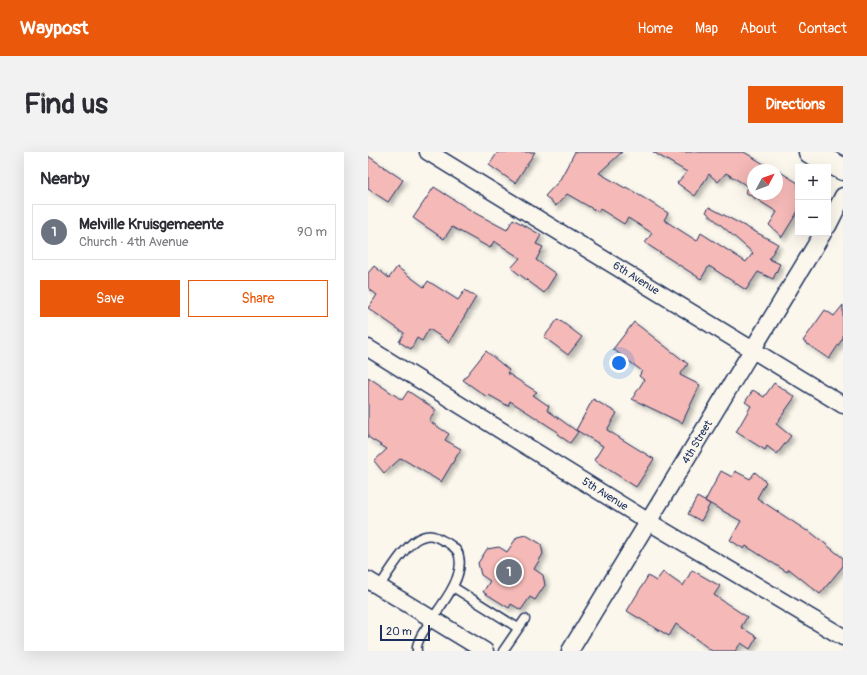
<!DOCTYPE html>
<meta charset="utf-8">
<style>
body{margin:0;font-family:Pangolin,sans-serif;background:#f2f2f3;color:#2b2b33}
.controls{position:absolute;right:12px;top:12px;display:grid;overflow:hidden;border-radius:0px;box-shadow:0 4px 16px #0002}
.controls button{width:36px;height:36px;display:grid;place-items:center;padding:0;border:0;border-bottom:1px solid #e1e1e2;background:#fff;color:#2b2b33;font:20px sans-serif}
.compass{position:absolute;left:379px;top:12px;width:36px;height:36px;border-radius:50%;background:#fff;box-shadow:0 4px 16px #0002;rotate:49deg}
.scale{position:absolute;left:12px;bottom:10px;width:50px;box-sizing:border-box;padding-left:4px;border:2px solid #1b2f5e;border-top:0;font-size:11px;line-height:14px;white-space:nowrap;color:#1b2f5e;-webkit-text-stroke:3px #fbf7ec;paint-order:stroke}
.you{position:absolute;left:251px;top:211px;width:14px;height:14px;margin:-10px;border:3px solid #fff;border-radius:50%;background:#1a73e8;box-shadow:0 0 0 6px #1a73e833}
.badge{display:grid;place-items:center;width:26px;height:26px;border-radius:50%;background:#ea580c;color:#fff;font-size:13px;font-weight:700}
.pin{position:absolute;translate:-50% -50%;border:2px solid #fff;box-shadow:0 1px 4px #0006}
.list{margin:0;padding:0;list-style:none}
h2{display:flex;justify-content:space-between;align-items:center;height:52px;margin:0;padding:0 16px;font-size:17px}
h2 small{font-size:13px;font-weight:400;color:#7c7c81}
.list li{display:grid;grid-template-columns:26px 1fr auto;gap:12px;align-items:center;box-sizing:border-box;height:56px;margin:0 8px 8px;padding:0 8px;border:1px solid #e1e1e2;border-radius:0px}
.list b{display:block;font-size:15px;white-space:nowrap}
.list p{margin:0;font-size:13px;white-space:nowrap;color:#7c7c81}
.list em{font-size:13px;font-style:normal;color:#7c7c81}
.actions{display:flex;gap:8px;padding:12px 16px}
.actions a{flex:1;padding:9px 0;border:1px solid #ea580c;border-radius:0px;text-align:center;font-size:14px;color:#ea580c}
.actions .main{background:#ea580c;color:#fff}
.map{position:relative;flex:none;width:475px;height:499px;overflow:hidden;border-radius:0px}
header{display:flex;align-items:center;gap:24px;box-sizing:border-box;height:56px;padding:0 20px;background:#ea580c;color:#fff}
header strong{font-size:19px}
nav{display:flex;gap:22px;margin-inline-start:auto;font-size:14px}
.intro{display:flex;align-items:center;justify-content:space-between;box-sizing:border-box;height:96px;padding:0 24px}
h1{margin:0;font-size:28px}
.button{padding:10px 18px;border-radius:0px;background:#ea580c;color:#fff;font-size:14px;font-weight:700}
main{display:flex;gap:24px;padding:0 24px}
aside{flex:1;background:#fff;border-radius:0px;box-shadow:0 4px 16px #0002}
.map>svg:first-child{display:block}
</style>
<header>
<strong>Waypost</strong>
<nav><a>Home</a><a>Map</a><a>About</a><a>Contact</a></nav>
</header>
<div class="intro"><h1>Find us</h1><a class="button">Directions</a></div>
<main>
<aside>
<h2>Nearby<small></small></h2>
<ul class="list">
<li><span class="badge" style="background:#6b7280">1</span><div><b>Melville Kruisgemeente</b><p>Church · 4th Avenue</p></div><em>90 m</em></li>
</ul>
<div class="actions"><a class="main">Save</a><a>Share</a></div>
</aside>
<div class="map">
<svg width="475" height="499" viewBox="0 0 475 499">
<defs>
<filter id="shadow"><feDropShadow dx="3.5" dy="3.5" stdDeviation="2" flood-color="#0004"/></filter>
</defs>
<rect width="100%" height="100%" fill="#fbf7ec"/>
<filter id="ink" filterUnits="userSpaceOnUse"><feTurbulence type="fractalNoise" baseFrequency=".025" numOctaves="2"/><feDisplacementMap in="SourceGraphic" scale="8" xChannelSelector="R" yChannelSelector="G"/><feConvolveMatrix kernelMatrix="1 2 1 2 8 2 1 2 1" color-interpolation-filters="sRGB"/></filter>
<g filter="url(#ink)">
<g fill="#f5b9b7" stroke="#1b2f5e" filter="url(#shadow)">
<path d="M 130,0 L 167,0 L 147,31 L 121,13 Z"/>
<path d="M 207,0 L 254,0 L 231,21 L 257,36 L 258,35 L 300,61 L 296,68 L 329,89 L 333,81 L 378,110 L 385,101 L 338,60 L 341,55 L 410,92 L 401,107 L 412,112 L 405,127 L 390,120 L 378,138 L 341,114 L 333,127 L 277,91 L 284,81 L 260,66 L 256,72 L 232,57 L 230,60 L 199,42 L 188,54 L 177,44 L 191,29 Z"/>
<path d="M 285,0 L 376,0 L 406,18 L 385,18 L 385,42 L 409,42 L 409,18 L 430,31 L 430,59 L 414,85 L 401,73 L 409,60 L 377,40 L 381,35 L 358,21 L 350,30 L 341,22 L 327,44 L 309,31 L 319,20 Z"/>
<path d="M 0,4 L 35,28 L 20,50 L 0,37 Z"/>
<path d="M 66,35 L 107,61 L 139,78 L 145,67 L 173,83 L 168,92 L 175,95 L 168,108 L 188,122 L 176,141 L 143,116 L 152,106 L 126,89 L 122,96 L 84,75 L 76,87 L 45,66 Z"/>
<path d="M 6,114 L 21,126 L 29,115 L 56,135 L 60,129 L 90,148 L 97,138 L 108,145 L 81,190 L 61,177 L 54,189 L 49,186 L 43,197 L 31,190 L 36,181 L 0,156 L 9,143 L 0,136 L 0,121 Z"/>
<path d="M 475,153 L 475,186 L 461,207 L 435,189 L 457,158 L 466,164 Z"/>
<path d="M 190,167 L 214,185 L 200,203 L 176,185 Z"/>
<path d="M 266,170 L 320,212 L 312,223 L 332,233 L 314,271 L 264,247 L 276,228 L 271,224 L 274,219 L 245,197 Z"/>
<path d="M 118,199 L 141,218 L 139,221 L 169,240 L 165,243 L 181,254 L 179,258 L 210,280 L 202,291 L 189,282 L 190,280 L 142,249 L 140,254 L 121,243 L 119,245 L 95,228 Z"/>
<path d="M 0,225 L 34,248 L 40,239 L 68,258 L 61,269 L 81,282 L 77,288 L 93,297 L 73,330 L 33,306 L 16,321 L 6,309 L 19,297 L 0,285 Z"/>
<path d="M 406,231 L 427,245 L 408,272 L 423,284 L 409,302 L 399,294 L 397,298 L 368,280 L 383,254 L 377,250 L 385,238 L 396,245 Z"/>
<path d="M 225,247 L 249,261 L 239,278 L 286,307 L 268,335 L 226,308 L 235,294 L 208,278 Z"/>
<path d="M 353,319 L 364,325 L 367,319 L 382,327 L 387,320 L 398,330 L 389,346 L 439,379 L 440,378 L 475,406 L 475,414 L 452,442 L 421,417 L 419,420 L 378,394 L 376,397 L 362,388 L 373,369 L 337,349 Z"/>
<path d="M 329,345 L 342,352 L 333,369 L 320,362 Z"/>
<path d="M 158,383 L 173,392 L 175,402 L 166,417 L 175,423 L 177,433 L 167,448 L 162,445 L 153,458 L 143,452 L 141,456 L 115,440 L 122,429 L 113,423 L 110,411 L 119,397 L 131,395 L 139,400 L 149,385 Z"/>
<path d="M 324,418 L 352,434 L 346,443 L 379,465 L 373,475 L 389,485 L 382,497 L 373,491 L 367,499 L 344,499 L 308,472 L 301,484 L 259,459 L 280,424 L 288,429 L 295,420 L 315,434 Z"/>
</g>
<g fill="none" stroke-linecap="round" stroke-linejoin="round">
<defs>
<g id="lane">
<path d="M 11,435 C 20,422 39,389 54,385 C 62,382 67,384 74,388 C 81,391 90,397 91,404 C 99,437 45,479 49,499"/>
<path d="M 85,435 L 150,476"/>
<path d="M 135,499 L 157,467"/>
</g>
<g id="street">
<path d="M 60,0 L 475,253"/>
<path d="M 460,74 L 475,44"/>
<path d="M 0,196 L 281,370 L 475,485"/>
<path d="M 0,428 L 117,499"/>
<path d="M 202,499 L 455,81"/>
</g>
<path id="secondary" d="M 442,0 L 475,17"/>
</defs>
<use href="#lane" stroke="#1b2f5e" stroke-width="11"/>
<use href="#street" stroke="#1b2f5e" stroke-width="19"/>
<use href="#secondary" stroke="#1b2f5e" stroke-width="25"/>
<use href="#lane" stroke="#fbf7ec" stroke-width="8"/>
<use href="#street" stroke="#fbf7ec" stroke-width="16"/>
<use href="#secondary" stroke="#fbf7ec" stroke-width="22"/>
</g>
</g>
<g text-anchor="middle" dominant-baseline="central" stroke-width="3.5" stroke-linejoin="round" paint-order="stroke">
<g font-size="11" fill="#1b2f5e" stroke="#fbf7ec">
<text transform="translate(268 126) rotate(32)">6th Avenue</text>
<text transform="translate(329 290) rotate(-59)">4th Street</text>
<text transform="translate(237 342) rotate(32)">5th Avenue</text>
</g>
</g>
</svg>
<div class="controls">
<button>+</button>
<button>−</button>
</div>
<svg class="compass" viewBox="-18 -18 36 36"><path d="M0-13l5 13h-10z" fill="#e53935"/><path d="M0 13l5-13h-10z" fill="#7c7c81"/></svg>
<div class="scale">20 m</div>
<div class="you"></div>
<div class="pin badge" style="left:141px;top:420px;background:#6b7280">1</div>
</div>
</main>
